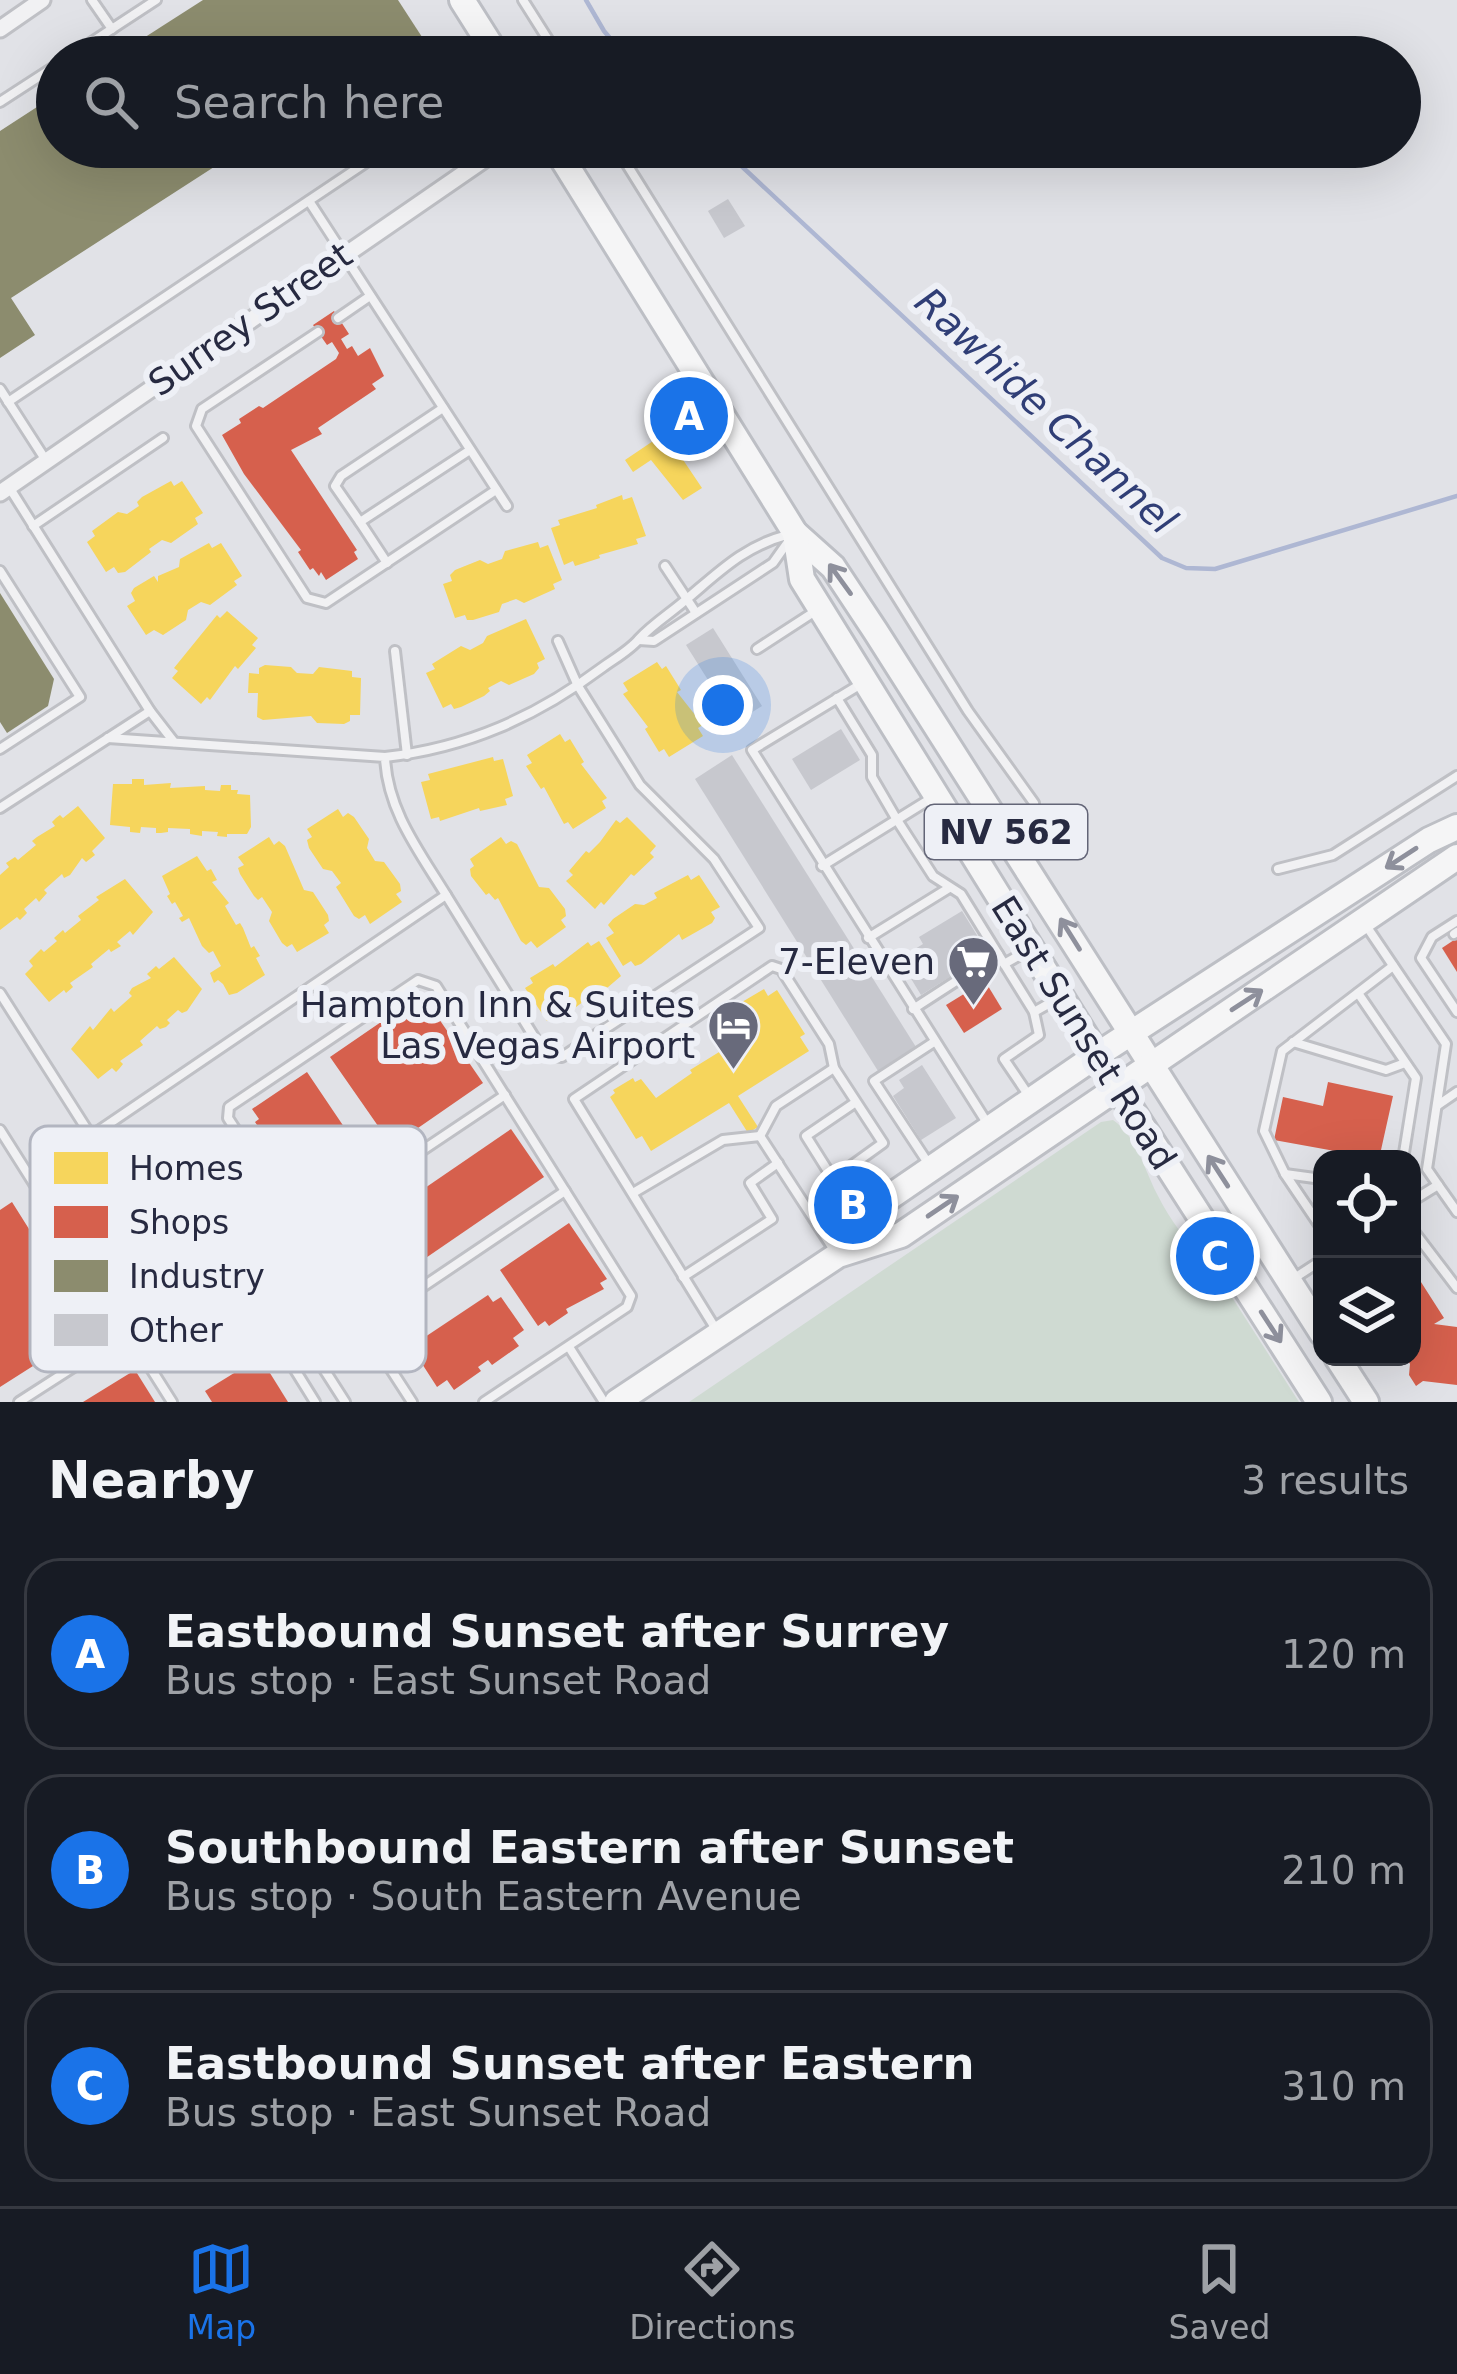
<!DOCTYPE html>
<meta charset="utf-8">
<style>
body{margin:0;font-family:"DejaVu Sans",sans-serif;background:#20242c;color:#f1f3f6}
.controls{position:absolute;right:36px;bottom:36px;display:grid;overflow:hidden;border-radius:24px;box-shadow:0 12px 48px #0002}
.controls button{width:108px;height:108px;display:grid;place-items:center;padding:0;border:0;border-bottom:3px solid #363941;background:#171b24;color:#f1f3f6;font:60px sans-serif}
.you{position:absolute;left:723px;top:705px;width:42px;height:42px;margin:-30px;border:9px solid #fff;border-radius:50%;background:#1a73e8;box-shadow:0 0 0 18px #1a73e833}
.badge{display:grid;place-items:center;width:78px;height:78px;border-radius:50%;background:#1a73e8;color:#fff;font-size:39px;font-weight:700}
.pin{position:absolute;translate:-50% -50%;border:6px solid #fff;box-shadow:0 3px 12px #0006}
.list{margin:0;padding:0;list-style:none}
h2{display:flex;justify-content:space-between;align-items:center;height:156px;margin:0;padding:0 48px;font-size:51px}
h2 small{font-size:39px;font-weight:400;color:#9ea1a6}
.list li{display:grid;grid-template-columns:78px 1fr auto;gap:36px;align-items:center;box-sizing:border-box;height:192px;margin:0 24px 24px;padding:0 24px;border:3px solid #363941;border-radius:36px}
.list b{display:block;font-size:45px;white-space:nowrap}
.list p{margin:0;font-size:39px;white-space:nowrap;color:#9ea1a6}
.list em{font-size:39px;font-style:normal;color:#9ea1a6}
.icon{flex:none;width:66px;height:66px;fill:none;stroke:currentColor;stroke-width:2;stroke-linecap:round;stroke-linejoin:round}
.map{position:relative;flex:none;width:1457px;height:1402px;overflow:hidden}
.search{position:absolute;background:#171b24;box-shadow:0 12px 48px #0002;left:36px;right:36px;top:36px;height:132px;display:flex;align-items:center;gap:30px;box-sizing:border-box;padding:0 42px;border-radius:66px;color:#9ea1a6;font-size:45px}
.sheet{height:804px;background:#171b24}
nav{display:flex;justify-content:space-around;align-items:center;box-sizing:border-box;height:168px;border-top:3px solid #363941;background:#171b24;font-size:33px;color:#9ea1a6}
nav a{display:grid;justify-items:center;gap:6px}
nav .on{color:#1a73e8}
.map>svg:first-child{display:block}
</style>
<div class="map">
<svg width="1457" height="1402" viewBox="0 0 1457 1402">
<rect width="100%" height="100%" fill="#e1e2e7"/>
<path fill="#cfdad2" d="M 1113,1120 C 1137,1137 1144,1169 1157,1194 C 1170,1220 1188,1245 1210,1263 L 1299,1402 L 689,1402 L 1101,1122 Z"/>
<g fill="#f6d55c">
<path d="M 665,433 L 702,488 L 683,500 L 651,460 L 633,472 L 625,460 Z"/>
<path d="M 171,481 L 174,486 L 182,481 L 203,513 L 195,518 L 198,524 L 171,543 L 162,540 L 149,549 L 151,552 L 125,572 L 118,573 L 114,567 L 106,572 L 87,542 L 95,536 L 92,531 L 118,512 L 127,514 L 139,506 L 137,502 L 142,497 Z"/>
<path d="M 622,495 L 623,500 L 632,497 L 646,536 L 636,539 L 638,544 L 599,555 L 600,558 L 575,566 L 573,561 L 564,565 L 551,528 L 560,525 L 558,520 L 597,508 L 596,505 Z"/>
<path d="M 538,542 L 540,548 L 548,545 L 562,580 L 553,584 L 555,589 L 524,603 L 516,599 L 502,604 L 499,612 L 473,620 L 467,620 L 465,615 L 455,618 L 443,584 L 452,581 L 450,575 L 455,570 L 480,560 L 488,564 L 502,559 L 505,551 Z"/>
<path d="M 209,543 L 212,548 L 221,543 L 242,576 L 234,581 L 237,585 L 210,605 L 201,602 L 188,610 L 186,620 L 163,635 L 154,630 L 146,635 L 127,606 L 135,601 L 131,593 L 134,588 L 154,576 L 158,582 L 158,576 L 179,567 L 180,559 Z"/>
<path d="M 227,611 L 258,638 L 252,645 L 256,648 L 238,669 L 235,666 L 210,700 L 207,697 L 201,704 L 172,678 L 178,671 L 174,668 L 217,615 L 220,618 Z"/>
<path d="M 526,619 L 545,659 L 537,663 L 539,668 L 534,674 L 509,685 L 501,681 L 488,688 L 490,691 L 484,696 L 461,707 L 454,709 L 451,704 L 443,708 L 426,673 L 435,669 L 432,664 L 461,646 L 470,650 L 483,643 L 487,636 Z"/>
<path d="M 657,662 L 662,669 L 666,666 L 681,690 L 677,692 L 703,725 L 698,728 L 703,736 L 669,757 L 664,749 L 659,752 L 645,729 L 648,727 L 623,694 L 628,691 L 623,683 Z"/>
<path d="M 265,665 L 291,667 L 297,673 L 313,674 L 319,667 L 352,671 L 352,677 L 361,678 L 360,715 L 350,715 L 350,721 L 344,724 L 317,723 L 311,716 L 263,720 L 257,717 L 258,693 L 248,693 L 249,673 L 259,674 L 259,668 Z"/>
<path d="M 560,734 L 565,742 L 570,739 L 584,762 L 581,764 L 607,798 L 602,801 L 606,808 L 573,829 L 568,822 L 564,824 L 544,787 L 541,789 L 526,766 L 532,763 L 527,755 Z"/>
<path d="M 493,757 L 494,761 L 503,759 L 513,796 L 505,799 L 507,805 L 480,811 L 479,808 L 440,821 L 439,817 L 431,819 L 421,782 L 430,780 L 428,774 Z"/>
<path d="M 132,779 L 144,779 L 144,785 L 171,783 L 170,788 L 205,786 L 205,790 L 220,791 L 221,785 L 231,785 L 231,790 L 238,790 L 237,794 L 250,795 L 251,827 L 247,834 L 227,834 L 227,837 L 217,836 L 218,832 L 202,831 L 202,836 L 190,834 L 190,829 L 168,828 L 168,832 L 161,833 L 156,833 L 156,828 L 141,827 L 140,833 L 130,832 L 130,827 L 110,825 L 113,784 L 132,784 Z"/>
<path d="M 78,806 L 105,838 L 92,851 L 95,855 L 86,862 L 82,858 L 70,875 L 64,878 L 62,874 L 44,890 L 47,893 L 39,902 L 36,898 L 24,909 L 27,913 L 20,920 L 17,917 L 0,930 L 0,875 L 9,867 L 6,863 L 15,857 L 18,860 L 36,845 L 32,841 L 37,837 L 55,826 L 52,822 L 56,818 L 60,815 L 63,818 Z"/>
<path d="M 338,809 L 343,817 L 348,813 L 354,817 L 369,839 L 367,848 L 375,861 L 384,862 L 400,884 L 401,891 L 396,894 L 402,902 L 370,924 L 365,915 L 359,919 L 354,916 L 336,887 L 341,883 L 332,871 L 323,869 L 309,848 L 307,840 L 312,837 L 307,829 Z"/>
<path d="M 627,817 L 656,846 L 650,853 L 654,857 L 634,876 L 631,874 L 604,905 L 601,902 L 595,909 L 566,881 L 573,875 L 569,871 L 586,851 L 589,853 L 600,842 L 616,820 L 620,823 Z"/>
<path d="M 269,837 L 274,845 L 279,841 L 285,846 L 304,890 L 313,892 L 328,915 L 329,921 L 324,925 L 329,933 L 297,952 L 292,944 L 287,947 L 282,943 L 269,921 L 272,912 L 262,897 L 258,900 L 254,896 L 240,874 L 238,868 L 244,865 L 238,857 Z"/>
<path d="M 501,837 L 506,844 L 511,841 L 517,844 L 539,887 L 549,888 L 565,909 L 566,916 L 561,920 L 566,927 L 537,948 L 531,941 L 526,945 L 521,941 L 498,898 L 495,900 L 489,893 L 486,895 L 471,876 L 470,869 L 474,866 L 470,859 Z"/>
<path d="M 197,856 L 207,871 L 211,869 L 217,880 L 212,882 L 229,903 L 225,906 L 236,925 L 240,923 L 243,928 L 251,948 L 254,946 L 260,956 L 256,958 L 265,975 L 237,993 L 229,995 L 223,984 L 218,980 L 214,983 L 210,973 L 221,966 L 213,951 L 209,953 L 202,946 L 189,918 L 182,922 L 179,918 L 183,916 L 175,902 L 172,904 L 167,896 L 170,894 L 162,876 Z"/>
<path d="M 688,875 L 691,880 L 699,875 L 720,907 L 711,912 L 715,918 L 712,923 L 682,940 L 679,934 L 641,964 L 635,966 L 631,961 L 623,966 L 606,938 L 614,933 L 608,925 L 613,919 L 635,904 L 644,905 L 657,898 L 654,893 Z"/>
<path d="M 125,879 L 153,912 L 133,935 L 130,931 L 117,942 L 121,946 L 111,952 L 109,949 L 91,964 L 93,967 L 70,983 L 73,987 L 66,993 L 64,990 L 49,1002 L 25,974 L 33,966 L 29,961 L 41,949 L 44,952 L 57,941 L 54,938 L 63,930 L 65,933 L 81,920 L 78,916 L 99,900 L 96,897 Z"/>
<path d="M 599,941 L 621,976 L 593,1000 L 591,996 L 557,1021 L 554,1017 L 547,1021 L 525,988 L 533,983 L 530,978 L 553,964 L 555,967 L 588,942 L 591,946 Z"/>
<path d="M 174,957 L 202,989 L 187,1011 L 182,1013 L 178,1010 L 167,1020 L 170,1023 L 166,1027 L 160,1029 L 157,1026 L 140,1041 L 143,1045 L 120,1061 L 123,1064 L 119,1069 L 116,1072 L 112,1068 L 98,1079 L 71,1049 L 90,1026 L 93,1030 L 111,1008 L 114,1012 L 132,996 L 129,993 L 132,988 L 151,978 L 147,974 L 156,966 L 159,969 Z"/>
<path d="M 764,989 L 768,996 L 777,990 L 805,1034 L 800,1037 L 809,1051 L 738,1096 L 758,1127 L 748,1133 L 729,1103 L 651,1151 L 642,1136 L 636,1139 L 610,1097 L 615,1093 L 613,1090 L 633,1078 L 635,1082 L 641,1079 L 656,1098 L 692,1073 L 690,1070 L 724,1049 L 725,1052 L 757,1035 L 742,1011 L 746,1009 L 742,1002 Z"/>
</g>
<g fill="#d6604d">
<path d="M 334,311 L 349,334 L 341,339 L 347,349 L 352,346 L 358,356 L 370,348 L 384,376 L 372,384 L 376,389 L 318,428 L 322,434 L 291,450 L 357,550 L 354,552 L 358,559 L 326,580 L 321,572 L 319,576 L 313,568 L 310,570 L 298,552 L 301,550 L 244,474 L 222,435 L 241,423 L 239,419 L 259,406 L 263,408 L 336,359 L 339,353 L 332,342 L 327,345 L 313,325 Z"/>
<path d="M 1457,938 L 1457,972 L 1442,948 Z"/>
<path d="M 985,981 L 1002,1009 L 964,1033 L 946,1005 Z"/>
<path d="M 416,998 L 422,1007 L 428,1003 L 483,1083 L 392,1146 L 330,1057 Z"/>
<path d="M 307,1072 L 367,1161 L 308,1201 L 255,1122 L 259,1119 L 252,1109 Z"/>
<path d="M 1328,1082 L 1393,1096 L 1379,1159 L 1274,1140 L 1283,1097 L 1323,1106 Z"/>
<path d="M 511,1129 L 544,1177 L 363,1301 L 330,1253 Z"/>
<path d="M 12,1202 L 85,1318 L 81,1321 L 88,1331 L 0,1387 L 0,1210 Z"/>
<path d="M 569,1223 L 607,1279 L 600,1283 L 604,1289 L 566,1309 L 568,1313 L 549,1326 L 545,1321 L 538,1326 L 500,1270 Z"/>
<path d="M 1412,1268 L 1444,1318 L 1434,1324 L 1457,1327 L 1457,1385 L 1423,1381 L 1416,1386 L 1409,1375 L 1410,1364 L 1406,1357 L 1412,1357 Z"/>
<path d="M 488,1295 L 493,1302 L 501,1297 L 524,1330 L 513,1338 L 519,1346 L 492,1365 L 488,1360 L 478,1367 L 481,1371 L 454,1390 L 447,1380 L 437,1387 L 417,1356 L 425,1351 L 419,1341 Z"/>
<path d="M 260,1357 L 288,1402 L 212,1402 L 205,1391 Z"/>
<path d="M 135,1370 L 155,1402 L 83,1402 Z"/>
</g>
<g fill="#8c8c6e">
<path d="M 203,0 L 398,0 L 435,57 L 114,57 Z"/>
<path d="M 57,94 L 57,147 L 245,147 L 11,298 L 35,335 L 0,358 L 0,131 Z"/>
<path d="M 0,593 L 54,679 L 48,706 L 7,733 L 0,722 Z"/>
</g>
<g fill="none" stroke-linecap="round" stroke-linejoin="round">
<g stroke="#aeb7d3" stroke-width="4.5">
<path d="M 586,0 L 604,31 L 626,57"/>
<path d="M 721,147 L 1162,558 L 1186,568 L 1215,569 L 1457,496"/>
</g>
</g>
<g fill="#c7c8ce">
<path d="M 728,199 L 745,226 L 724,238 L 708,211 Z"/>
<path d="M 713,628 L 762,706 L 735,723 L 686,645 Z"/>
<path d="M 841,729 L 860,760 L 811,790 L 792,759 Z"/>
<path d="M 732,755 L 916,1047 L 878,1071 L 695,779 Z"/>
<path d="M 962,911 L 988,953 L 921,995 L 899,959 L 923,944 L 919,937 Z"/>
<path d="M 922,1065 L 956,1118 L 921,1140 L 893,1096 L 904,1088 L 899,1080 Z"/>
</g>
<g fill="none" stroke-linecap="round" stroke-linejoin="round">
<defs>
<g id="lane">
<path d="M 92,0 L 112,29"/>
<path d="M 523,0 L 559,57"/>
<path d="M 69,57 L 156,0"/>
<path d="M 0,102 L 57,65"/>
<path d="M 616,147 L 968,711 L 1034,803"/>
<path d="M 309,201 L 507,506"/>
<path d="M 338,318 L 370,296"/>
<path d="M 318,332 L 202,409 L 196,426 L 307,598 L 326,603 L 496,490"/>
<path d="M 0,389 L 45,459"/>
<path d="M 8,402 L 389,147"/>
<path d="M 9,487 L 150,711 L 174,742"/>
<path d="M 360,522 L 335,486 L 341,476 L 443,408"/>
<path d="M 33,526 L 163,438"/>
<path d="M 387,563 L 360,522 L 470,450"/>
<path d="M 665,566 L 696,613"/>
<path d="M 0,571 L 80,697 L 0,749"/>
<path d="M 639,640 L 654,641 L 773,563 L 790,539"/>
<path d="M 757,649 L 814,612"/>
<path d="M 395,651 L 407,755"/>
<path d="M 861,684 L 752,750 L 989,1126"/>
<path d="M 837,698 L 872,755 L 872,777 L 897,820 L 933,876 L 961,894 L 998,954 L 913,1009"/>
<path d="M 385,757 C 467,748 536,717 603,667 C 614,659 630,650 639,639 C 654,623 671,613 688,598 C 720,571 745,546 787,535"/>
<path d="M 0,808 L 150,711"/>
<path d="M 822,866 L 935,796"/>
<path d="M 1278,869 L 1333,855 L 1457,776"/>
<path d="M 446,895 L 536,1040 L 547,1055 L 562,1057 L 759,928 L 714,859 L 640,785 L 578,686 L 558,641"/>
<path d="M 1457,921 L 1432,937 L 1421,958 L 1457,1012"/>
<path d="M 1365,924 L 1446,1044 L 1427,1169 L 1438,1185 L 1412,1201"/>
<path d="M 1454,934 L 1457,932"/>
<path d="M 868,938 L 949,888"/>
<path d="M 998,954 L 1034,1012 L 1039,1035 L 1004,1059 L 1029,1096"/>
<path d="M 1004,964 L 1029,950"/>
<path d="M 0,993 L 91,1136 L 446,895 C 419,851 387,810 385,757 L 108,738"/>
<path d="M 1358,993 L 1416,1078 L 1403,1159"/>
<path d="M 1034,1012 L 1059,998"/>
<path d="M 1293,1042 L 1386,1070 L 1405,1063"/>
<path d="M 1438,1105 L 1457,1092"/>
<path d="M 0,1130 L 172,1402"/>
<path d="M 760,1136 L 776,1106 L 834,1068 L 883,1143 L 833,1179 L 806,1136 L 856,1102"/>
<path d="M 760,1136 L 834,1250"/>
<path d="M 171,1142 L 266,1294"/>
<path d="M 930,1166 L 874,1081 L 934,1042"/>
<path d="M 1285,1174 L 1264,1131 L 1282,1051 L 1393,966"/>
<path d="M 1322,1179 L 1285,1174 L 1322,1229"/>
<path d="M 1438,1185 L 1457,1212"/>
<path d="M 633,1193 L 723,1140 L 760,1136"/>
<path d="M 1412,1229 L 1457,1288"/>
<path d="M 302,1231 L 505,1095"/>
<path d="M 683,1277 L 772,1219 L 750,1183 L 778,1163"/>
<path d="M 1293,1279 L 1322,1260"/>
<path d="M 363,1327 L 565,1191"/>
<path d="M 717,1331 L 574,1099 L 772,966 L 781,969 L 829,1044 L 834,1068"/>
<path d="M 569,1347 L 604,1402"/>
<path d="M 208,1356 L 266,1316"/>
<path d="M 19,1402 L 128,1332"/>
<path d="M 315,1402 L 269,1328 L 266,1294 L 288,1313 L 345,1402"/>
<path d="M 412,1402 L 228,1118 L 229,1107 L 418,980 L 436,986 L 631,1296 L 627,1307 L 484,1402"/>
</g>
<g id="street">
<path d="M 0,29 L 42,0"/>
<path d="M 0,493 L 502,147"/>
</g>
<g id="primary">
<path d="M 462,0 L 498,57"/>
<path d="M 555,147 L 795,533 L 833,567 L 876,632 L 1322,1333"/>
<path d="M 795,533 L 802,579 L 1117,1087 L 1319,1402"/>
<path d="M 839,1253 L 878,1205 L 1097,1055 L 1429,840 L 1457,827"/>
<path d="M 1337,1357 L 1366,1402"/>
<path d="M 617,1402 L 838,1255 L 901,1235 L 1457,857"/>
</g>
</defs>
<use href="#lane" stroke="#bfc0c5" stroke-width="14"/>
<use href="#street" stroke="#bfc0c5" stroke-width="21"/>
<use href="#primary" stroke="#bdbfc5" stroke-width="30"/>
<use href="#lane" stroke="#f1f1f3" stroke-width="8"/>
<use href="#street" stroke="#f1f1f3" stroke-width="15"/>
<use href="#primary" stroke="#f5f5f6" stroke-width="24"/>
</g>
<defs><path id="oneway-shaft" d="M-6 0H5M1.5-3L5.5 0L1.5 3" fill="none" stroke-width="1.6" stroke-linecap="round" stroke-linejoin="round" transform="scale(3)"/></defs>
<g stroke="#8e909c">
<use href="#oneway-shaft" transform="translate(840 579) rotate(-126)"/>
<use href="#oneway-shaft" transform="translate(1401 858) rotate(147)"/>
<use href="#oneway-shaft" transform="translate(1070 934) rotate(-122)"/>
<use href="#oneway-shaft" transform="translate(1247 1000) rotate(-33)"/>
<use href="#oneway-shaft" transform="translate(1218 1171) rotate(-123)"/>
<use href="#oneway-shaft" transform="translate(943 1206) rotate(-34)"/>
<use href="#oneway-shaft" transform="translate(1271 1327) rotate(57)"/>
</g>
<defs>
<symbol id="supermarket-pin" viewBox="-11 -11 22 30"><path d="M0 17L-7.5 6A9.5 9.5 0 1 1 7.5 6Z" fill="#686a7b" stroke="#eef0f6"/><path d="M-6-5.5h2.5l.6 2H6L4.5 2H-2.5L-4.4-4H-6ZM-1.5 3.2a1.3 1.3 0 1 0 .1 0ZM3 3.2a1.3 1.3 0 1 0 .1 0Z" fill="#fff"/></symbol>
<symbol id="hotel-pin" viewBox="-11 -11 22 30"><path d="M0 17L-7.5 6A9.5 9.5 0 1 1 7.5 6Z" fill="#686a7b" stroke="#eef0f6"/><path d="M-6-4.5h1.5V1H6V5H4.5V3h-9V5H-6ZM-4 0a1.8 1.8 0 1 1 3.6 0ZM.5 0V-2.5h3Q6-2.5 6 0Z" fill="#fff"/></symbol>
</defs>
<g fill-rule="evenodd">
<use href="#supermarket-pin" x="944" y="932" width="59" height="81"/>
<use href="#hotel-pin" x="704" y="996" width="59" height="81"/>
</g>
<g text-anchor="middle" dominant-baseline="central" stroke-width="12" stroke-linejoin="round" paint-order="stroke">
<rect fill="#eef0f6" stroke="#636577" stroke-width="3" x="925" y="805" width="162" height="54" rx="9"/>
<g font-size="33" font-weight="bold" fill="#272a41">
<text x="1006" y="832">NV 562</text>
</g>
<g font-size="36" fill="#272a41" stroke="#eef0f6">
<text transform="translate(250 319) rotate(-35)">Surrey Street</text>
<text transform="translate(1084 1033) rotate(58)">East Sunset Road</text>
</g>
<g font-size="36" fill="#272a41" stroke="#eef0f6" text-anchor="end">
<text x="935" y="961">7-Eleven</text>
<text x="695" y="1004">Hampton Inn &amp; Suites<tspan x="695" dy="41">Las Vegas Airport</tspan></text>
</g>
<g font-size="39" font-style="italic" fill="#303e76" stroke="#eef0f6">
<text transform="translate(1046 411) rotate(43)">Rawhide Channel</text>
</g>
</g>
<rect x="30" y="1126" width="396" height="246" rx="18" fill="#eef0f6" stroke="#b2b5c0" stroke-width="3"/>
<rect x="54" y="1152" width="54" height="32" fill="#f6d55c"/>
<rect x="54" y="1206" width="54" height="32" fill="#d6604d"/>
<rect x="54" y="1260" width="54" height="32" fill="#8c8c6e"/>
<rect x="54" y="1314" width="54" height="32" fill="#c7c8ce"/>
<g font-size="33" fill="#272a41">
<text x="129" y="1180">Homes</text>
<text x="129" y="1234">Shops</text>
<text x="129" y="1288">Industry</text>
<text x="129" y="1342">Other</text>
</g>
</svg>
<div class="controls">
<button><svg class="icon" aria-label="locate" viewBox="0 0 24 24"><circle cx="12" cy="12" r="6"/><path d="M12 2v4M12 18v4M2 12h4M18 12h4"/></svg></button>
<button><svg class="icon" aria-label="layers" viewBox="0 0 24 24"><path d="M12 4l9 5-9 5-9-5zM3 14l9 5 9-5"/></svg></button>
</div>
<div class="you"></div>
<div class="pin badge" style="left:689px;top:416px">A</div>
<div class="pin badge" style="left:853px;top:1205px">B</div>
<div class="pin badge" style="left:1215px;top:1256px">C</div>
<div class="search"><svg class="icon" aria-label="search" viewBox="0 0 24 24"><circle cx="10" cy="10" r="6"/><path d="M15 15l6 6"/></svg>Search here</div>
</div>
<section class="sheet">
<h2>Nearby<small>3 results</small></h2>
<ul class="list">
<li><span class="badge">A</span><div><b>Eastbound Sunset after Surrey</b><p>Bus stop · East Sunset Road</p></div><em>120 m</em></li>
<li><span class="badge">B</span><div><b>Southbound Eastern after Sunset</b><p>Bus stop · South Eastern Avenue</p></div><em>210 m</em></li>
<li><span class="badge">C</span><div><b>Eastbound Sunset after Eastern</b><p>Bus stop · East Sunset Road</p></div><em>310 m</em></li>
</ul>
</section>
<nav>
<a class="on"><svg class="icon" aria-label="map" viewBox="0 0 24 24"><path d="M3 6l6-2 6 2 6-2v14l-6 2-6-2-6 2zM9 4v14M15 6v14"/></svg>Map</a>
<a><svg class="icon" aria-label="directions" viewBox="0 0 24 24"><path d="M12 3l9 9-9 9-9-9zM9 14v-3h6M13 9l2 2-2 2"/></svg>Directions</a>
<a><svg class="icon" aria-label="saved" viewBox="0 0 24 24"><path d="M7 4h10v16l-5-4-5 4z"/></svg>Saved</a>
</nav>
